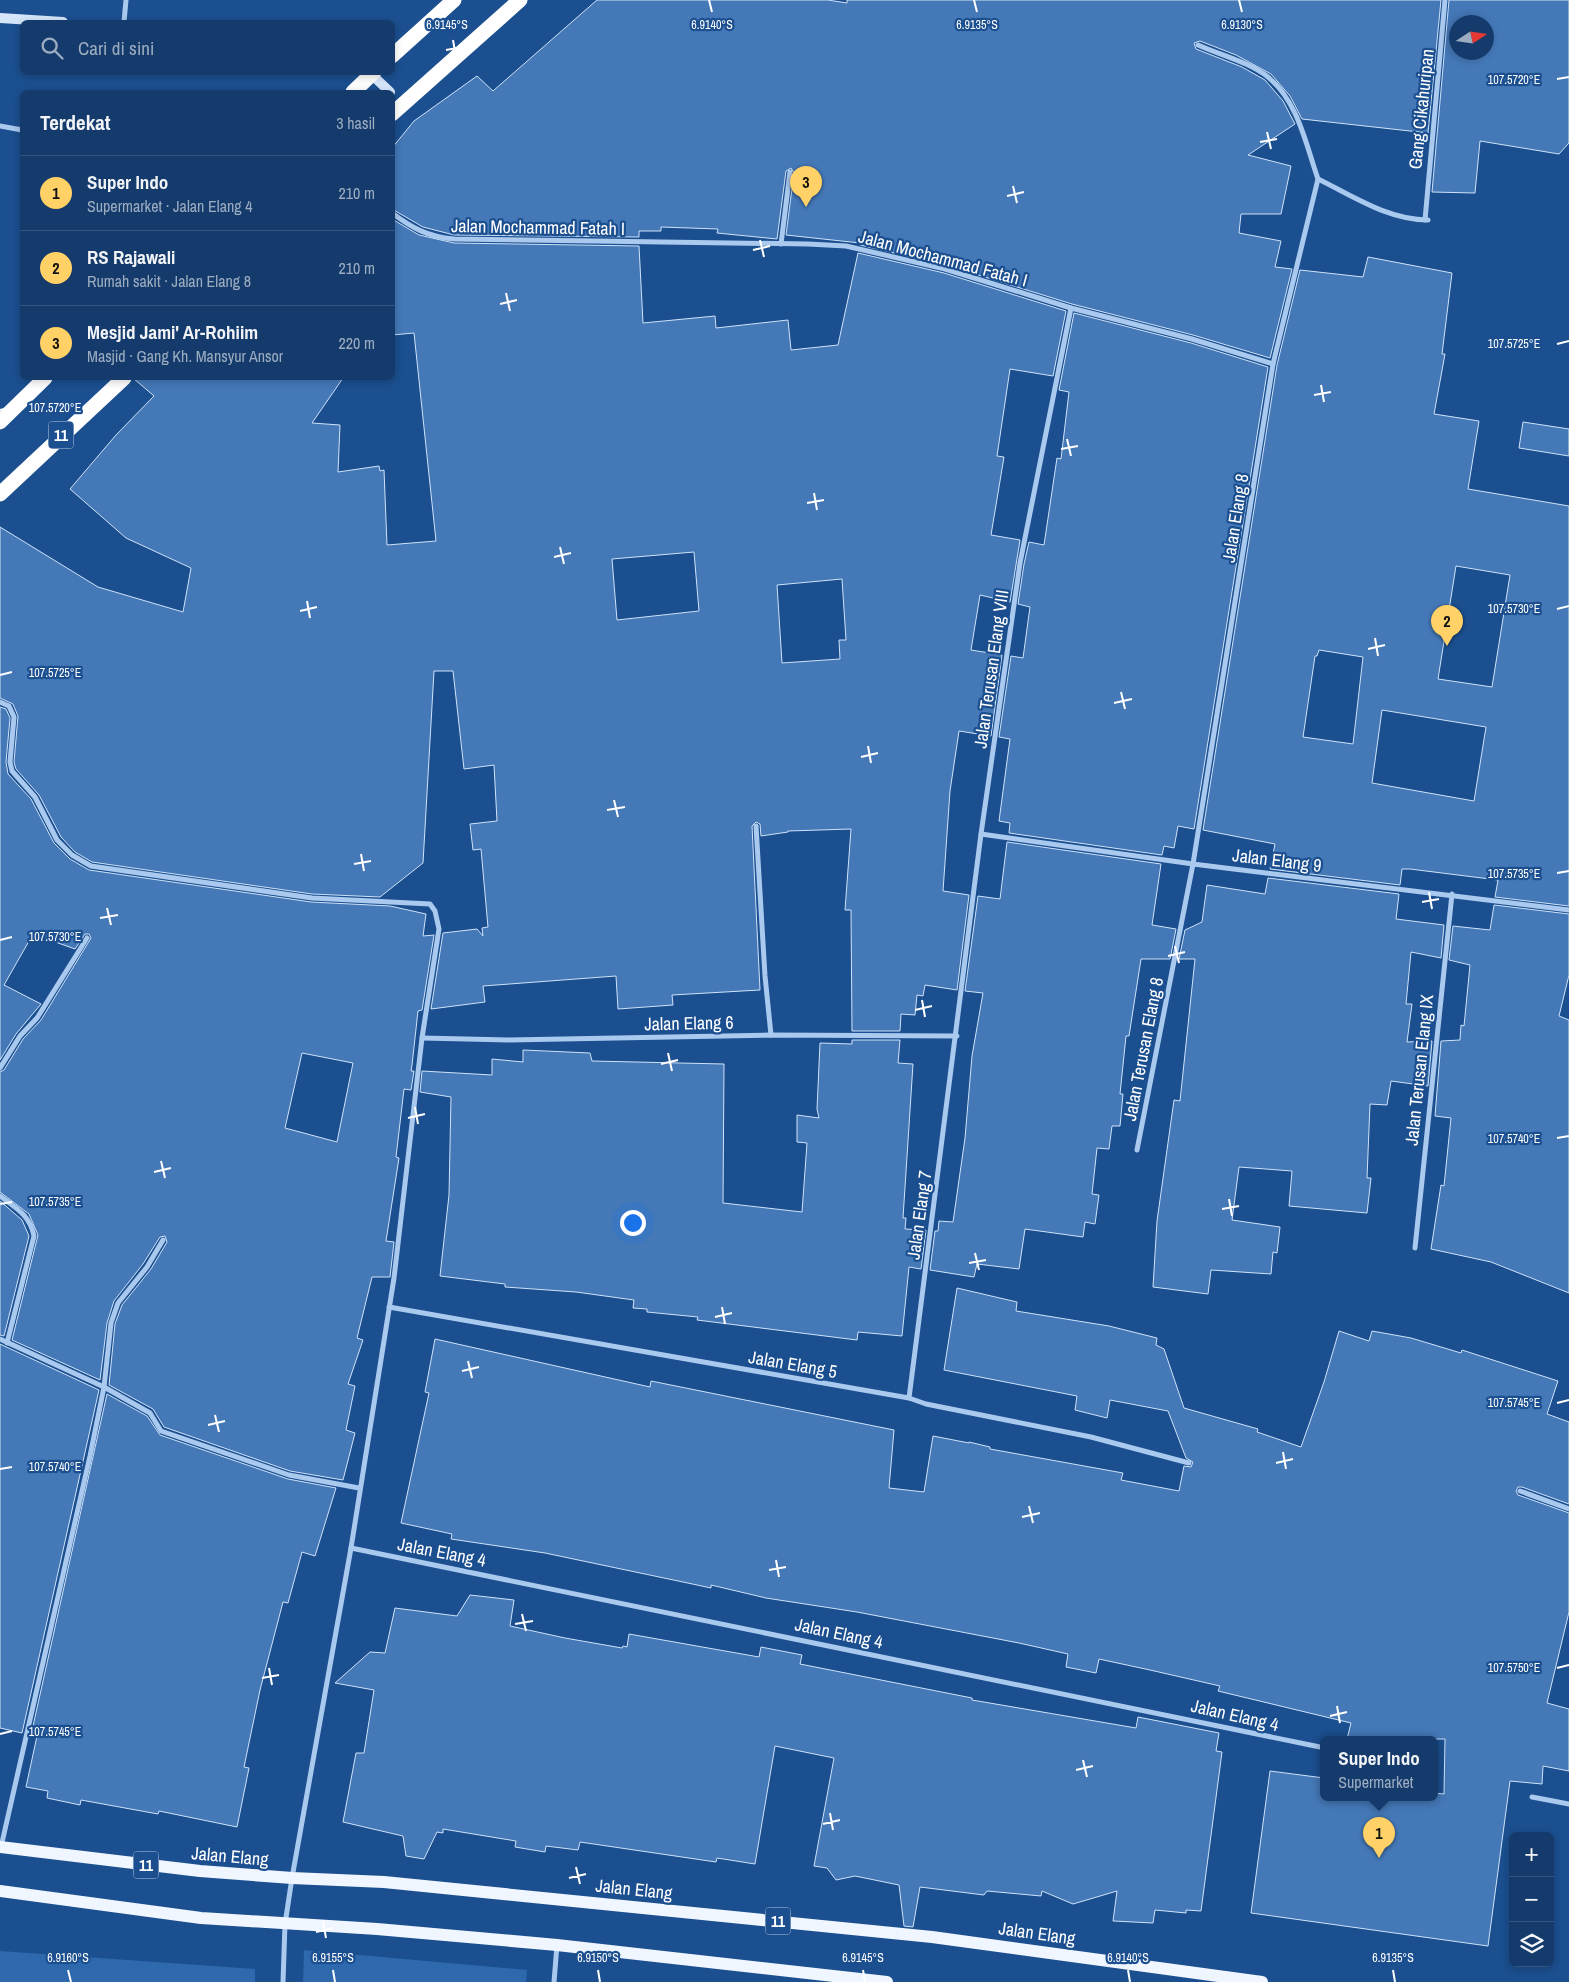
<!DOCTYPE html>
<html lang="id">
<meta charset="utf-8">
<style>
body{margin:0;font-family:"Archivo Narrow",sans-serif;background:#214673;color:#f1f3f6}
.controls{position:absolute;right:15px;bottom:15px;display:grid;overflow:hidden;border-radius:8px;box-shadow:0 2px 8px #0003}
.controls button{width:45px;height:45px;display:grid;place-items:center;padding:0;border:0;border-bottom:1px solid #33557e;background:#143b6b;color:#f1f3f6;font:25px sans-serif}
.compass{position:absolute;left:1449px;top:15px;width:45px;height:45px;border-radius:50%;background:#143b6b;box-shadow:0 2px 8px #0003;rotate:78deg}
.you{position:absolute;left:632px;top:1222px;width:18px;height:18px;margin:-12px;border:4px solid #fff;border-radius:50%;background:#1a73e8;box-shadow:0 0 0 8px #1a73e833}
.badge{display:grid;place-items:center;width:32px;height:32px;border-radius:50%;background:#ffd166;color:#111;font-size:16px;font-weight:700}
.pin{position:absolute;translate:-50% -41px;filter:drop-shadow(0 1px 2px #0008)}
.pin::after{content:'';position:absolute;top:26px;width:18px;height:15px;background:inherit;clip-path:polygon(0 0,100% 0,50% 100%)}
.popup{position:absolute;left:1320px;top:1736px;width:118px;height:65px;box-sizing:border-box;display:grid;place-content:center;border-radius:8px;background:#143b6b;filter:drop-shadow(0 1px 4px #0005);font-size:16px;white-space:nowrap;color:#9dadc1}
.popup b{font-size:19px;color:#f1f3f6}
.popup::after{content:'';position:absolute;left:50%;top:100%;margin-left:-10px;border:10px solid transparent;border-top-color:#143b6b}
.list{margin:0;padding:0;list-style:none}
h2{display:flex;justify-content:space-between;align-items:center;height:65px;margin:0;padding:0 20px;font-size:21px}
h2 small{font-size:16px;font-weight:400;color:#9dadc1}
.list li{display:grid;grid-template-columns:32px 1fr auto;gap:15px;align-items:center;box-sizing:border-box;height:75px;padding:0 20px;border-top:1px solid #33557e}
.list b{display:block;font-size:19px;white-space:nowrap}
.list p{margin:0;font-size:16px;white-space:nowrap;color:#9dadc1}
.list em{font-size:16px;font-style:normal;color:#9dadc1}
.icon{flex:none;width:28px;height:28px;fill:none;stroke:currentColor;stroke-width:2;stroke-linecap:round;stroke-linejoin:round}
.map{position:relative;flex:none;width:1569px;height:1982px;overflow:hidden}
.search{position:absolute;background:#143b6b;box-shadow:0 2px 8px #0003;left:20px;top:20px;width:375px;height:55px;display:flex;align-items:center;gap:12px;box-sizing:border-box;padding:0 18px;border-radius:8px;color:#9dadc1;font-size:19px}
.panel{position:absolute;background:#143b6b;box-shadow:0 2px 8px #0003;left:20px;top:90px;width:375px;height:290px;border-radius:8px}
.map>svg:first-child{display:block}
</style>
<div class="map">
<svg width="1569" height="1982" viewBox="0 0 1569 1982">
<rect width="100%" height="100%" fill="#1b4f8f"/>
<g fill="#2e69ad">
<path d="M 304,1950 L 527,1970 L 526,1982 L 303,1982 Z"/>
<path d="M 0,1951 L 255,1969 L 255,1982 L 0,1982 Z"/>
</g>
<g fill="#4478b7" stroke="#cfe3fa" fill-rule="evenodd">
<path d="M 597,0 L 828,0 L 847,3 L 847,0 L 1441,0 L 1428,133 L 1302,119 L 1290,96 L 1271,74 L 1236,55 L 1200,41 L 1194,43 L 1196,49 L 1242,67 L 1265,80 L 1283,101 L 1295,124 L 1248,155 L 1291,166 L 1281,214 L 1241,214 L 1239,233 L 1281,241 L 1275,267 L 1292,269 L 1270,358 L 1193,335 L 1072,304 L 946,265 L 860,245 L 860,243 L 786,235 L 794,173 L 791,168 L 786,171 L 777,239 L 717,233 L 718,229 L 661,227 L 661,231 L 639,231 L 639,237 L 454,235 L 423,227 L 392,209 L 392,148 L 414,121 L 477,76 L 493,91 Z"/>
<path d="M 1449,0 L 1569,0 L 1569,143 L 1559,154 L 1480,141 L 1475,193 L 1432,192 ZM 1456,22 L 1486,22 L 1486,52 L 1456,52 Z"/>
<path d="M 392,219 L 419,235 L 454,243 L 639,246 L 643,323 L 715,316 L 716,328 L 788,320 L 791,350 L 838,345 L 858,253 L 944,273 L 1066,311 L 1053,376 L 1010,369 L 997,456 L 1004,457 L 991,535 L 1020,540 L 1010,602 L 980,595 L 971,650 L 1002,655 L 991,736 L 959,731 L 950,791 L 943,891 L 969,895 L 957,990 L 925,985 L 923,996 L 917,995 L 915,1015 L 901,1014 L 900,1031 L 852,1031 L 851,910 L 845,910 L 851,829 L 788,831 L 788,832 L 761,836 L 760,824 L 756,822 L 752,826 L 760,990 L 672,995 L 673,1005 L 618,1009 L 616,976 L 483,986 L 485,1002 L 431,1009 L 443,933 L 477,929 L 483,936 L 482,928 L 488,927 L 481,849 L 473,850 L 470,824 L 497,821 L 494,765 L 464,769 L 453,671 L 434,671 L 423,863 L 380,897 L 312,894 L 92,862 L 75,852 L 61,837 L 39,795 L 16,769 L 14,762 L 18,716 L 13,704 L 0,698 L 0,527 L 98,587 L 183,612 L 191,568 L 126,538 L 70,489 L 116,435 L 154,396 L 133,378 L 343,378 L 312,423 L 340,425 L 338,472 L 379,466 L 380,471 L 384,470 L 387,545 L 436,541 L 414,333 L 392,335 ZM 694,552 L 699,611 L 617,620 L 612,559 ZM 842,579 L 846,640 L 839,640 L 840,659 L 782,663 L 777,585 Z"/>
<path d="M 1368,257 L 1452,273 L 1442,354 L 1445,354 L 1434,414 L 1479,421 L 1468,489 L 1569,506 L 1569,906 L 1495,897 L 1498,880 L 1410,869 L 1402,869 L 1400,885 L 1270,869 L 1275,844 L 1203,830 L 1277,365 L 1300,270 L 1363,277 ZM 1456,566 L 1510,575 L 1492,687 L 1438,679 ZM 1319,650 L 1363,657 L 1353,744 L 1303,737 L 1315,656 L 1317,656 ZM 1382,710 L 1486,727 L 1474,801 L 1372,783 Z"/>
<path d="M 1074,313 L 1191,343 L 1268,367 L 1194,829 L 1178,826 L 1174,848 L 1164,846 L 1162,855 L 1009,833 L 1010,823 L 999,821 L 1010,739 L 999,737 L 1011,656 L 1023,658 L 1030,607 L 1018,604 L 1024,564 L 1029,542 L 1044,545 L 1057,458 L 1061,459 L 1069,392 L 1059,390 Z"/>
<path d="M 1523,422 L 1569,429 L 1569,456 L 1519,448 Z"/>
<path d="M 0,707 L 6,709 L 10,718 L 6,762 L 8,774 L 31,799 L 54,843 L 70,859 L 89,870 L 311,902 L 390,906 L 426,914 L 423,936 L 434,935 L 422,1010 L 418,1011 L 412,1065 L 411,1071 L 414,1071 L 411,1090 L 404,1089 L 396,1157 L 399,1158 L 386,1241 L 394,1242 L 390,1277 L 372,1277 L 357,1338 L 363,1340 L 348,1384 L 355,1386 L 346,1430 L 355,1433 L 343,1480 L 290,1471 L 164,1427 L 153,1409 L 109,1385 L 115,1324 L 122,1305 L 151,1269 L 167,1242 L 165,1236 L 160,1237 L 143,1264 L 114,1301 L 107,1323 L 100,1380 L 12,1340 L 38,1235 L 29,1214 L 0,1192 L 0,1072 L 4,1070 L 23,1039 L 41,1020 L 91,938 L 89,934 L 85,934 L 75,949 L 33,934 L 4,985 L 41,1004 L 16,1034 L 0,1060 ZM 302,1053 L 353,1063 L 337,1142 L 285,1128 Z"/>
<path d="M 1007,842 L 1161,864 L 1152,925 L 1176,929 L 1170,959 L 1141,959 L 1129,1036 L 1126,1036 L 1120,1094 L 1123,1094 L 1120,1126 L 1112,1126 L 1109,1149 L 1097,1148 L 1092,1194 L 1099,1195 L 1095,1224 L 1085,1222 L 1083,1237 L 1025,1229 L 1019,1269 L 977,1264 L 974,1277 L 930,1270 L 935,1231 L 938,1231 L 939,1221 L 953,1222 L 965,1138 L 972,1056 L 983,993 L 965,991 L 978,896 L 1000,899 Z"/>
<path d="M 1268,878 L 1399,894 L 1396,919 L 1444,925 L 1441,958 L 1411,952 L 1406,1004 L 1412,1004 L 1407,1042 L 1432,1041 L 1428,1086 L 1391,1081 L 1387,1105 L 1370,1104 L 1367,1178 L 1371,1178 L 1367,1213 L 1289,1206 L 1292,1171 L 1239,1167 L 1232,1220 L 1280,1227 L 1277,1253 L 1273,1252 L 1271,1274 L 1211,1270 L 1208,1294 L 1153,1287 L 1157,1221 L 1174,1100 L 1180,1101 L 1195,959 L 1179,959 L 1185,930 L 1202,922 L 1207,885 L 1265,894 Z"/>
<path d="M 1494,905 L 1569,914 L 1569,975 L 1559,1016 L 1569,1020 L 1569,1293 L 1491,1262 L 1431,1249 L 1441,1185 L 1444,1186 L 1451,1118 L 1435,1116 L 1441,1041 L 1460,1040 L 1461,1025 L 1464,1026 L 1470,965 L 1449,960 L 1453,926 L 1490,930 Z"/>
<path d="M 852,1040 L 900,1040 L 898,1063 L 913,1064 L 903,1218 L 906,1218 L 905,1229 L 926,1230 L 921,1269 L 909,1267 L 902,1336 L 858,1332 L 857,1340 L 697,1320 L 698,1317 L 647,1312 L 647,1309 L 633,1308 L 634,1300 L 576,1292 L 505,1287 L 505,1284 L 440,1276 L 449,1195 L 451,1097 L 420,1092 L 422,1071 L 492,1075 L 492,1059 L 523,1062 L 523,1050 L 590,1053 L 592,1061 L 724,1064 L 723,1203 L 802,1212 L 807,1143 L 797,1142 L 797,1115 L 819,1118 L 817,1109 L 820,1043 L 852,1044 Z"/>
<path d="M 0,1201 L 22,1220 L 29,1236 L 4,1336 L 0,1335 Z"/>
<path d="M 957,1288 L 1017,1302 L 1016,1311 L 1109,1326 L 1157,1338 L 1156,1345 L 1164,1349 L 1184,1408 L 1258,1429 L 1257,1432 L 1301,1447 L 1324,1382 L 1339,1331 L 1369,1341 L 1372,1331 L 1411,1338 L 1461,1353 L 1462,1350 L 1558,1381 L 1547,1414 L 1569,1422 L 1569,1504 L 1522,1487 L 1518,1487 L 1516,1491 L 1518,1495 L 1569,1513 L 1569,1612 L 1547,1703 L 1569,1709 L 1569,1771 L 1543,1766 L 1542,1784 L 1510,1781 L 1488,1946 L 1251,1913 L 1270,1771 L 1324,1778 L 1324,1797 L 1434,1797 L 1434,1793 L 1444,1794 L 1445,1739 L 1347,1739 L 1351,1723 L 1218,1691 L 1220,1686 L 1150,1670 L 1099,1659 L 1096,1673 L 1066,1667 L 1068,1654 L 1019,1643 L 857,1612 L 766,1598 L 711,1585 L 711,1588 L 683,1582 L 545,1553 L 451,1539 L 452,1534 L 401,1523 L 429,1393 L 425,1392 L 435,1339 L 650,1387 L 651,1381 L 894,1430 L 889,1488 L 924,1492 L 933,1436 L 969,1443 L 969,1442 L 990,1447 L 990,1449 L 1123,1473 L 1121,1480 L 1179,1491 L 1184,1466 L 1191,1467 L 1193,1462 L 1186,1458 L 1168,1411 L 1110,1400 L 1107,1418 L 1075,1410 L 1077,1396 L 944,1370 Z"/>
<path d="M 0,1344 L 99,1390 L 22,1733 L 0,1728 Z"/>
<path d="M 107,1394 L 147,1416 L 160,1435 L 288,1479 L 336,1488 L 315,1556 L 302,1552 L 288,1603 L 283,1602 L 260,1690 L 244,1767 L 249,1768 L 237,1827 L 159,1811 L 158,1814 L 81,1800 L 80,1805 L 47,1798 L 48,1791 L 26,1787 L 37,1736 L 31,1735 Z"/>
<path d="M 470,1595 L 514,1600 L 510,1626 L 565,1638 L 622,1648 L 623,1646 L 627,1647 L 629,1634 L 759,1657 L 761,1647 L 802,1655 L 800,1664 L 972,1698 L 972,1700 L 1136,1728 L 1138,1717 L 1219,1733 L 1216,1751 L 1222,1752 L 1201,1911 L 1186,1910 L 1186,1913 L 1155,1910 L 1153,1923 L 1113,1921 L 1117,1891 L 1073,1904 L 1042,1891 L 1041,1896 L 987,1891 L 984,1895 L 920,1887 L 913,1927 L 904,1926 L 899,1885 L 855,1876 L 836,1880 L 827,1868 L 814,1866 L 834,1758 L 775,1746 L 755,1864 L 717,1858 L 716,1862 L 580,1842 L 578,1850 L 546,1846 L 545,1852 L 515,1847 L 516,1841 L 443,1829 L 443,1833 L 437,1832 L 424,1859 L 406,1856 L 403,1836 L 343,1822 L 356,1753 L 364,1753 L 374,1690 L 335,1683 L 370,1652 L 385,1653 L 395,1608 L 457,1616 Z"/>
</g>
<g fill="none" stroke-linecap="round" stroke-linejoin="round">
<g stroke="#a9c9ee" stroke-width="5">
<path d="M 124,22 L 126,0"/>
<path d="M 1198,45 C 1220,55 1249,62 1268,77 C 1298,101 1306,145 1318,179 C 1353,196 1388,220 1428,220"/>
<path d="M 0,126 L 22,130"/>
<path d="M 392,213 C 412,228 428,237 454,239 L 808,244 L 846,246 L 945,269 L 1071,308 L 1192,339 L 1273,364"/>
<path d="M 1425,220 L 1445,0"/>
<path d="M 781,244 L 790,172"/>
<path d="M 0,702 L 9,706 L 14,717 L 10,762 L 12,771 L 35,797 L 57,840 L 72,855 L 91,866 L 312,898 L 430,904 L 435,911 L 439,929 L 422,1038 L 394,1278 L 351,1548 L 292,1878 L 285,1924 L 283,1982"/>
<path d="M 756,826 L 765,976 L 771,1035"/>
<path d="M 981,834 L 1193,864 L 1569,910"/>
<path d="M 422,1038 L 509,1040 L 771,1035 L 957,1036"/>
<path d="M 0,1068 L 20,1036 L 37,1018 L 87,938"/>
<path d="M 1137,1150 L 1193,864 L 1273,364 L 1318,179"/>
<path d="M 0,1196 C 16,1208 30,1215 34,1236 L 7,1343"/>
<path d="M 1415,1248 L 1452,894"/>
<path d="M 389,1307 L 909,1398 L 926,1404 L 1091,1437 L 1189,1463"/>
<path d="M 0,1339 L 104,1387 L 150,1413 L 161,1431 L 289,1475 L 359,1488"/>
<path d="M 909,1398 L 981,834 L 1020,563 L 1071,308"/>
<path d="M 1520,1491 L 1569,1509"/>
<path d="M 351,1548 L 1320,1747"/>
<path d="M 1532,1797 L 1569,1804"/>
<path d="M 1,1847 L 90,1456 L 104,1387 L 111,1323 L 118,1303 L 147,1267 L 163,1240"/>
<path d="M 554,1982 L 557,1945"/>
</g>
<g stroke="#d6e6fa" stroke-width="10">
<path d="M 0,18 L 63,22"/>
<path d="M 369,72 L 390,92"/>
</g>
<g stroke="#f0f6ff" stroke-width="12">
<path d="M 0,1847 L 200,1871 L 292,1878 L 384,1882 L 932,1937 L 1262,1982"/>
<path d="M 0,1891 L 201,1918 L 377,1929 L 557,1945 L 887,1982"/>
</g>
<g stroke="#fff" stroke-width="15">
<path d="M 392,56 L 454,0"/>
<path d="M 353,92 L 374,72"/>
<path d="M 392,114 L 520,0"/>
<path d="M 0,422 L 45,378"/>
<path d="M 0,494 L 124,378"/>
</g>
</g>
<path fill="none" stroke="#fff" stroke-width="2" d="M 444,0 L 447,12M 709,0 L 712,12M 974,0 L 977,12M 1239,0 L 1242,12M 453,40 L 456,57M 446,50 L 463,47M 1557,79 L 1569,77M 1267,132 L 1271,149M 1260,142 L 1277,139M 1013,186 L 1017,203M 1007,196 L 1024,192M 760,240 L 764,257M 753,250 L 770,246M 506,293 L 510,311M 500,304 L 517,300M 1557,344 L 1569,341M 1321,385 L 1324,402M 1314,395 L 1331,392M 0,410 L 12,407M 1067,439 L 1071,456M 1061,449 L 1078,446M 814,493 L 817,510M 807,503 L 824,500M 560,547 L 564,564M 554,557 L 571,553M 307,601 L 310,618M 1557,609 L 1569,606M 300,611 L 317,607M 1375,638 L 1378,656M 1368,649 L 1385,645M 0,675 L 12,672M 1121,692 L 1125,709M 1114,703 L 1132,699M 868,746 L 871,763M 861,757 L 878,753M 614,800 L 618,817M 607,810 L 625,807M 361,854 L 364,871M 354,864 L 371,861M 1557,873 L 1569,871M 1429,892 L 1432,909M 1422,902 L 1439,899M 107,908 L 111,925M 100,918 L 118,915M 0,940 L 12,937M 1175,946 L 1179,963M 1168,956 L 1185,952M 922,1000 L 925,1017M 915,1010 L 932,1006M 668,1053 L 672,1071M 661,1064 L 678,1060M 415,1107 L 418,1124M 408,1118 L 425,1114M 1557,1138 L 1569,1136M 161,1161 L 165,1178M 154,1172 L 171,1168M 1229,1199 L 1232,1216M 0,1204 L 12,1202M 1222,1209 L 1239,1206M 975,1253 L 979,1270M 969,1263 L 986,1260M 722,1307 L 725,1324M 715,1317 L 732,1313M 468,1361 L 472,1378M 462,1371 L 479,1367M 1557,1403 L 1569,1400M 215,1415 L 219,1432M 208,1425 L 225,1421M 1283,1452 L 1286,1469M 1276,1463 L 1293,1459M 0,1469 L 12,1467M 1029,1506 L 1033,1523M 1022,1517 L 1040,1513M 776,1560 L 779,1577M 769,1570 L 786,1567M 522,1614 L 526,1631M 515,1624 L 533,1621M 269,1668 L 272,1685M 1557,1668 L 1569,1665M 262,1678 L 279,1675M 1337,1706 L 1340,1723M 1330,1716 L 1347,1712M 0,1734 L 12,1731M 1083,1760 L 1087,1777M 1076,1770 L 1093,1766M 830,1813 L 833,1830M 823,1824 L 840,1820M 576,1867 L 580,1884M 569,1878 L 586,1874M 323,1921 L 326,1938M 316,1932 L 333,1928M 68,1970 L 71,1982M 333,1970 L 335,1982M 598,1970 L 600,1982M 863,1970 L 865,1982M 1128,1970 L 1130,1982M 1393,1970 L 1395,1982"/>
<g text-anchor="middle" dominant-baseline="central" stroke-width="4.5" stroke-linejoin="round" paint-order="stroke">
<g fill="#1b4f8f" stroke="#bbcadd" stroke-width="1">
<rect x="48.5" y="421.5" width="25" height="27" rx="4"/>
<rect x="133.5" y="1851.5" width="25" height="27" rx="4"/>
<rect x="765.5" y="1907.5" width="25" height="27" rx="4"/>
</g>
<g font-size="16" font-weight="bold" fill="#fff">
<text x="61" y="435">11</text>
<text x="146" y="1865">11</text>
<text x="778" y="1921">11</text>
</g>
<g font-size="18" fill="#fff" stroke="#1b4f8f">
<text transform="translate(1421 109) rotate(-84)">Gang Cikahuripan</text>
<text transform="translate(538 227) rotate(1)">Jalan Mochammad Fatah I</text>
<text transform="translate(943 258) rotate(15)">Jalan Mochammad Fatah I</text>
<text transform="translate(1235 518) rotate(-81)">Jalan Elang 8</text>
<text transform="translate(991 669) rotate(-82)">Jalan Terusan Elang VIII</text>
<text transform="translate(1277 860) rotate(7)">Jalan Elang 9</text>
<text transform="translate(689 1023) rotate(-1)">Jalan Elang 6</text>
<text transform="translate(1143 1049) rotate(-79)">Jalan Terusan Elang 8</text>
<text transform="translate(1419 1070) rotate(-84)">Jalan Terusan Elang IX</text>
<text transform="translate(919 1215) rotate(-82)">Jalan Elang 7</text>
<text transform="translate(793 1364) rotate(10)">Jalan Elang 5</text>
<text transform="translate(442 1552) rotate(11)">Jalan Elang 4</text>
<text transform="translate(839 1633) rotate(12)">Jalan Elang 4</text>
<text transform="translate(1235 1715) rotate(13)">Jalan Elang 4</text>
<text transform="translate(230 1856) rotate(5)">Jalan Elang</text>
<text transform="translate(634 1889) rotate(6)">Jalan Elang</text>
<text transform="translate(1037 1933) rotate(8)">Jalan Elang</text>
</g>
</g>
<g font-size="12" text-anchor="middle" fill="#fff" stroke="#1b4f8f" stroke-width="4.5" stroke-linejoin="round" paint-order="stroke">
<text x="447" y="29">6.9145°S</text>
<text x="712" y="29">6.9140°S</text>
<text x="977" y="29">6.9135°S</text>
<text x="1242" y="29">6.9130°S</text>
<text x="1514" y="84">107.5720°E</text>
<text x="1514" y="348">107.5725°E</text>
<text x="55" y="412">107.5720°E</text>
<text x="1514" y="613">107.5730°E</text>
<text x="55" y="677">107.5725°E</text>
<text x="1514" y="878">107.5735°E</text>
<text x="55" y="941">107.5730°E</text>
<text x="1514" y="1143">107.5740°E</text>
<text x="55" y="1206">107.5735°E</text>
<text x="1514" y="1407">107.5745°E</text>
<text x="55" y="1471">107.5740°E</text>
<text x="1514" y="1672">107.5750°E</text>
<text x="55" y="1736">107.5745°E</text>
<text x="68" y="1962">6.9160°S</text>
<text x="333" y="1962">6.9155°S</text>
<text x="598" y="1962">6.9150°S</text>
<text x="863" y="1962">6.9145°S</text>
<text x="1128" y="1962">6.9140°S</text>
<text x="1393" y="1962">6.9135°S</text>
</g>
</svg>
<div class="controls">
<button>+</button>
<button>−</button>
<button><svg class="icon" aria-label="layers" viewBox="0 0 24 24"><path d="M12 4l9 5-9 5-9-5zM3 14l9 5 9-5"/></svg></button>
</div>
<svg class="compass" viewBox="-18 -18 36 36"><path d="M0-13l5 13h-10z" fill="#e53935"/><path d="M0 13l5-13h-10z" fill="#9dadc1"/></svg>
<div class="you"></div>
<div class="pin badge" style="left:1379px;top:1858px">1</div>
<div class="popup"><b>Super Indo</b>Supermarket</div>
<div class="pin badge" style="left:1447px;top:646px">2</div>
<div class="pin badge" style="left:806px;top:207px">3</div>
<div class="search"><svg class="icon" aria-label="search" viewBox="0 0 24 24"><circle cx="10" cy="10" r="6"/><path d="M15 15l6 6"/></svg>Cari di sini</div>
<section class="panel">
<h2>Terdekat<small>3 hasil</small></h2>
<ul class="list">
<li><span class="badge">1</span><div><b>Super Indo</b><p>Supermarket · Jalan Elang 4</p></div><em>210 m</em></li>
<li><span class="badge">2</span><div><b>RS Rajawali</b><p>Rumah sakit · Jalan Elang 8</p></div><em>210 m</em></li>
<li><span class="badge">3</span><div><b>Mesjid Jami' Ar-Rohiim</b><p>Masjid · Gang Kh. Mansyur Ansor</p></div><em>220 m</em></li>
</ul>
</section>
</div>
